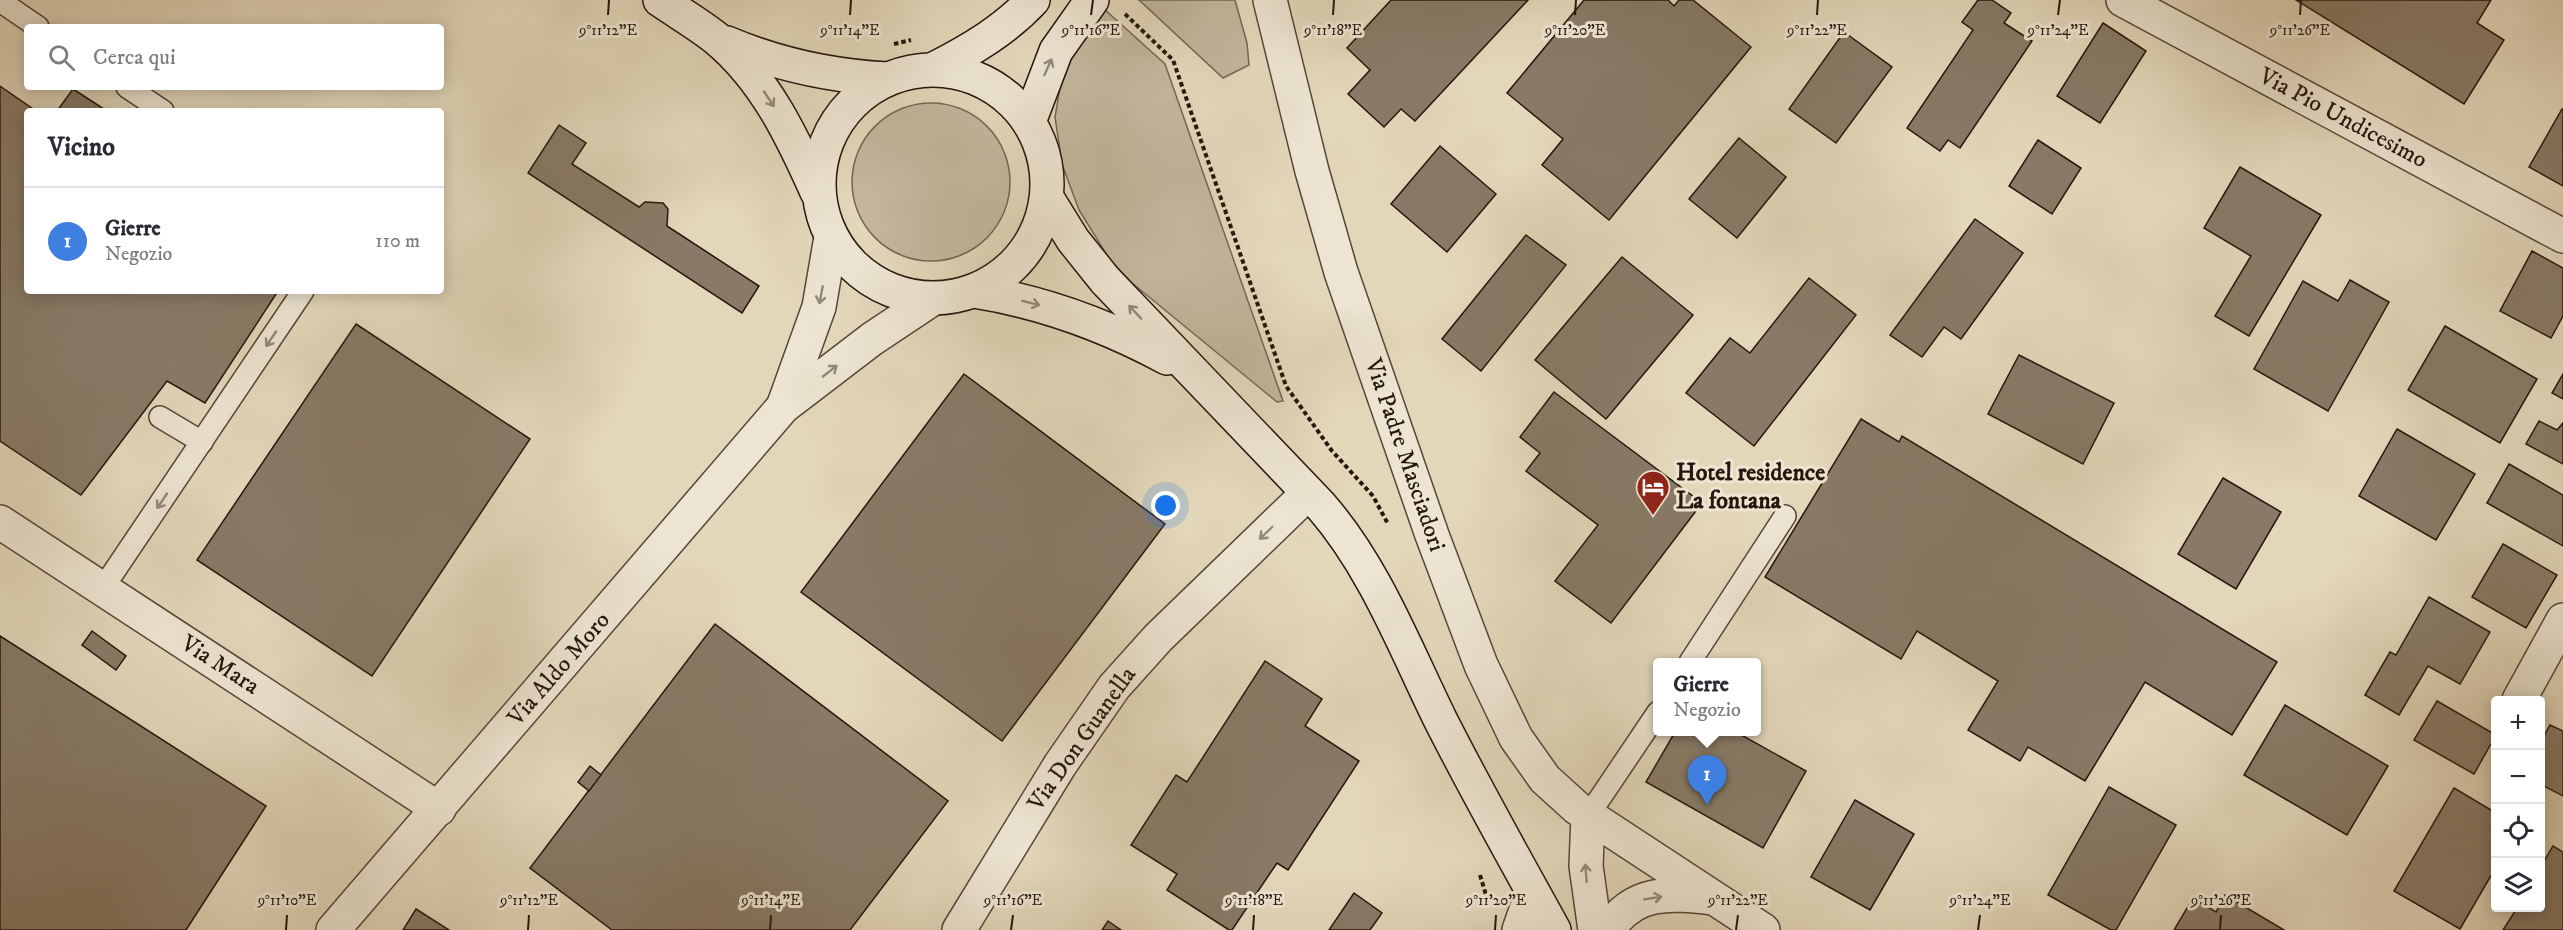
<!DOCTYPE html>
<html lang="it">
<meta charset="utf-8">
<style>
body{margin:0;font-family:"IM FELL DW Pica",serif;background:#f2f2f3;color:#2b2b33}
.controls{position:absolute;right:18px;bottom:18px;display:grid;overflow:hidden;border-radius:6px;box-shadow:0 3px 15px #0003}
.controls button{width:54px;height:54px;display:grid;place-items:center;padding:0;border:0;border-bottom:2px solid #e1e1e2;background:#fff;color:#2b2b33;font:30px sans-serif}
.you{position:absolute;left:1166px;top:506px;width:21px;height:21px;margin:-15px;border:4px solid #fff;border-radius:50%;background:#1a73e8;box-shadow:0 0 0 9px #1a73e833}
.badge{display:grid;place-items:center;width:39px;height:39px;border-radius:50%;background:#0b8043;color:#fff;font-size:20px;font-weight:700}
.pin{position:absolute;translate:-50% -50px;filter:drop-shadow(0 2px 3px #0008)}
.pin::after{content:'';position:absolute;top:32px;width:21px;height:18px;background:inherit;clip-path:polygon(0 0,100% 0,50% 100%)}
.popup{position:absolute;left:1653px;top:658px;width:108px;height:78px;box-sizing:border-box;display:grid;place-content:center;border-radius:6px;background:#fff;filter:drop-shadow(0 2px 4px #0005);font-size:20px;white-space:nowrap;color:#7c7c81}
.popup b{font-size:22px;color:#2b2b33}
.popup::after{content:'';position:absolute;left:50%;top:100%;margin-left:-12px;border:12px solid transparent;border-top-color:#fff}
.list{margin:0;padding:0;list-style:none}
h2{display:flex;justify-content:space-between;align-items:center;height:78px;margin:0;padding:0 24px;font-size:26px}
h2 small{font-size:20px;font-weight:400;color:#7c7c81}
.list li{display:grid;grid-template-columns:39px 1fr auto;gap:18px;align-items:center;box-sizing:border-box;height:108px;padding:0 24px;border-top:2px solid #e1e1e2}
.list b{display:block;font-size:22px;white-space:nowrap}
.list p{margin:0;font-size:20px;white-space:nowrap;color:#7c7c81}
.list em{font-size:20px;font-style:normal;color:#7c7c81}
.icon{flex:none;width:33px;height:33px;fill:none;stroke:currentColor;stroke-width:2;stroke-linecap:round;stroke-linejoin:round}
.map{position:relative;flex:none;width:2563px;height:930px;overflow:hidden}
.search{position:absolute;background:#fff;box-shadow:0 3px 15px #0003;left:24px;top:24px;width:420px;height:66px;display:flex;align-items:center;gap:15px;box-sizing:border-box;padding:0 21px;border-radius:6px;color:#7c7c81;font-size:22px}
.panel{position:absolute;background:#fff;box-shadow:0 3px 15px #0003;left:24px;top:108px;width:420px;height:186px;border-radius:6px}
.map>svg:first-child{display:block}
</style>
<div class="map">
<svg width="2563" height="930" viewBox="0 0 2563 930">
<rect width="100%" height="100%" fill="#e3d7ba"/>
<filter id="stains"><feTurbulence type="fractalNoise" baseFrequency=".00333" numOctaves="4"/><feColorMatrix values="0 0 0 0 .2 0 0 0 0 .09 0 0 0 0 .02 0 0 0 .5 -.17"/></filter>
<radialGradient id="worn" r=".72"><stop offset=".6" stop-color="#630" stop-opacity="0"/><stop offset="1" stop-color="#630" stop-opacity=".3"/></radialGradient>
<g fill="#c3b69d" stroke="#746656" stroke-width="1.5">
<path d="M 1139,0 L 1235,0 L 1247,43 L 1249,65 L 1223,78 Z"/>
<path d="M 1103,8 L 1165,64 L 1283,401 L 1277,402 L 1132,283 L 1110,260 L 1079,210 L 1062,164 L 1055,117 L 1062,76 L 1074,46 Z"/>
<circle cx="931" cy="182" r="79"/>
</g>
<g fill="#887a67" stroke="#26160e" stroke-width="1.5">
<path d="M 1391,0 L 1528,0 L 1415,121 L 1401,109 L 1384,127 L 1348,94 L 1370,70 L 1347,48 Z"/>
<path d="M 1584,0 L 1668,0 L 1674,6 L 1679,0 L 1693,0 L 1751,47 L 1609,220 L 1542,165 L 1563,139 L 1507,93 Z"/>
<path d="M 1978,0 L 1992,0 L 2011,13 L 2004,23 L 2032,41 L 1960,148 L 1948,140 L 1940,151 L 1907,128 L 1973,30 L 1962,22 Z"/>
<path d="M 2296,0 L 2491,0 L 2477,23 L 2504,40 L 2464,104 Z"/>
<path d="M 2103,23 L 2146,51 L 2100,123 L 2057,96 Z"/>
<path d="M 1844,32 L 1892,67 L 1836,143 L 1789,109 Z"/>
<path d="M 0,86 L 36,111 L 27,111 L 27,291 L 278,291 L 205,403 L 167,381 L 81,495 L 0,441 Z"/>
<path d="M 73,89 L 107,111 L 57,111 Z"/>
<path d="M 2562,109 L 2563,110 L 2563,186 L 2529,167 Z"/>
<path d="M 559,125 L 586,143 L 572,164 L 639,207 L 645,202 L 663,203 L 668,209 L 667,226 L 759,286 L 742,313 L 528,173 Z"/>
<path d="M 1739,138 L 1786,177 L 1737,238 L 1689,199 Z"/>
<path d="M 2038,140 L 2081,168 L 2052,214 L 2009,186 Z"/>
<path d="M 1440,146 L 1496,194 L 1447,252 L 1391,204 Z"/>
<path d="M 2240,167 L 2321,215 L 2249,336 L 2215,316 L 2251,256 L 2204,228 Z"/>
<path d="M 1975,219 L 2023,253 L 1961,339 L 1944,327 L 1922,357 L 1890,335 Z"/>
<path d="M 1526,235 L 1566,265 L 1481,371 L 1442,339 Z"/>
<path d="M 2532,251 L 2563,268 L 2563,316 L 2551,338 L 2500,311 Z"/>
<path d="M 1622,257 L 1693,315 L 1606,419 L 1535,360 Z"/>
<path d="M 1809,278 L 1856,315 L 1754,446 L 1686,393 L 1730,338 L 1750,353 Z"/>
<path d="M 2350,280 L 2389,302 L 2328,411 L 2254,369 L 2303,281 L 2338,301 Z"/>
<path d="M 356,324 L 530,439 L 372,676 L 197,560 Z"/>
<path d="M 2445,326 L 2537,379 L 2500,443 L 2408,390 Z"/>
<path d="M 2019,355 L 2114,403 L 2083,464 L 1988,414 Z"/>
<path d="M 964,374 L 1165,524 L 1002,741 L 801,592 Z"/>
<path d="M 2563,374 L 2563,399 L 2552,393 Z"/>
<path d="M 1554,392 L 1702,503 L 1611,623 L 1555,581 L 1598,525 L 1526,471 L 1540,453 L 1520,437 Z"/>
<path d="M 1861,419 L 1899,442 L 1902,436 L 2277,662 L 2232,735 L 2145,682 L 2085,781 L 2028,747 L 2020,761 L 1968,730 L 1998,681 L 1917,631 L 1901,659 L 1765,577 Z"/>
<path d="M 2539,421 L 2557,430 L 2563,423 L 2563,464 L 2526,444 Z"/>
<path d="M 2397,429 L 2475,474 L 2436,540 L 2359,496 Z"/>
<path d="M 2509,464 L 2563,495 L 2563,546 L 2487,503 Z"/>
<path d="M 2223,478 L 2281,512 L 2236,589 L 2178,554 Z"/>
<path d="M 2503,544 L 2557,575 L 2526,628 L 2472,597 Z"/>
<path d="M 2429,597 L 2490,632 L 2460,684 L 2428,666 L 2399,715 L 2365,695 L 2390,652 L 2396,655 Z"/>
<path d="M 715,624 L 948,801 L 850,930 L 612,930 L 530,868 Z"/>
<path d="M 92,631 L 126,656 L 116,670 L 82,645 Z"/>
<path d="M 0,636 L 266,806 L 186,930 L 0,930 Z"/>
<path d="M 1265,661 L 1322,699 L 1305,726 L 1359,761 L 1288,870 L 1277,863 L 1232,930 L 1229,930 L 1167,890 L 1177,874 L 1131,845 L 1176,775 L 1187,782 Z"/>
<path d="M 2437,701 L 2496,735 L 2474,774 L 2414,740 Z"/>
<path d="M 2285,705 L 2388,766 L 2347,835 L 2244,775 Z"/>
<path d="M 2550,725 L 2563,731 L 2563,796 L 2540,784 L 2540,743 Z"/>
<path d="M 1675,732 L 1736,732 L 1806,771 L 1763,848 L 1646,782 Z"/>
<path d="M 590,766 L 601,775 L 589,791 L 578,782 Z"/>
<path d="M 2109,787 L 2176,825 L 2116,930 L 2111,930 L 2048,895 Z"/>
<path d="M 2454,788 L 2496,813 L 2496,867 L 2460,929 L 2394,891 Z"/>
<path d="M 1855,800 L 1914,834 L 1870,910 L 1811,877 Z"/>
<path d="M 2553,846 L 2563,852 L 2563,930 L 2503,930 L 2517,908 L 2540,908 L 2540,868 Z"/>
<path d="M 1354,893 L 1382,913 L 1370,930 L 1329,930 Z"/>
<path d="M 2225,895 L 2284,930 L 2174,930 L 2193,898 L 2216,912 Z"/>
<path d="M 416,909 L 449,930 L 403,930 Z"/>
<path d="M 1108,921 L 1121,930 L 1102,930 Z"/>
</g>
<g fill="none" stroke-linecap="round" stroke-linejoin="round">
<defs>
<g id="lane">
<path d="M 0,1 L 38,27"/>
<path d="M 127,87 L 163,111"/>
<path d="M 160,417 L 202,442"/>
<path d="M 103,588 L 303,291"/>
<path d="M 1690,662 L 1785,516"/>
<path d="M 1588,816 L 1658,712"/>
</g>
<g id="street">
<path d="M 1270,0 L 1312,171 L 1341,272 L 1432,535 L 1481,665 L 1516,738 L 1545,779 L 1577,808 L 1763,930"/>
<path d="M 2123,0 L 2563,236"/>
<path d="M 783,407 L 819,307 L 831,237"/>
<path d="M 0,522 L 439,809"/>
<path d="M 2519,700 L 2563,620"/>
<path d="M 1588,816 L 1586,866 L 1595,930"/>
<path d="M 333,930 L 783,407 L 872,339 L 932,299"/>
<path d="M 959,930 L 1060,765 L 1114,687 L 1158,638 L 1308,493"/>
<path d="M 1519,930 L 1526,910"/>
<path d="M 1608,930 C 1634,890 1669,893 1713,898"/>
</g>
<g id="secondary">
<path d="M 660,0 C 679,13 700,25 717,39 C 765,79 792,136 817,192"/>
<path d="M 727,43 C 779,65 831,76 887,79"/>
<path d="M 934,69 C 971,50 1005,30 1033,0"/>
<circle cx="933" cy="184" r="114"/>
<path d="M 1029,122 L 1056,51 L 1092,0"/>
<path d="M 1047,198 L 1073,240 L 1105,280 L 1321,506 C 1375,568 1405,648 1441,721 C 1477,792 1516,861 1554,930"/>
<path d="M 974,291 C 1043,302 1106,325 1167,358"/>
</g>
</defs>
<use href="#lane" stroke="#554639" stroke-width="24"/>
<use href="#street" stroke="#554639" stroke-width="36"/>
<use href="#secondary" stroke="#26160e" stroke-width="36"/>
<g stroke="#26160e" stroke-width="4" stroke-dasharray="4.5 3" stroke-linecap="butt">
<path d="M 1125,14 L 1173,60 L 1286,386 L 1332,451 L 1373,496 L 1388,524"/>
<path d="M 894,44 L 911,40"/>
<path d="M 1480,875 L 1489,905"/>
</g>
<use href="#lane" stroke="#ede5d2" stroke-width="21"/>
<use href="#street" stroke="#ede5d2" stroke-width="33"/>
<use href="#secondary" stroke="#ede5d2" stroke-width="33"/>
</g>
<defs><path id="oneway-shaft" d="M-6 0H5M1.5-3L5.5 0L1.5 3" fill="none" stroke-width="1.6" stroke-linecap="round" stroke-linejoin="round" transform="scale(1.5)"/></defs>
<g stroke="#93887a">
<use href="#oneway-shaft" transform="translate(1048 67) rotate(-66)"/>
<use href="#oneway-shaft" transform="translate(769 99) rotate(56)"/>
<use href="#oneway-shaft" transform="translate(821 295) rotate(101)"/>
<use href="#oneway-shaft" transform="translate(1031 303) rotate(14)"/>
<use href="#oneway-shaft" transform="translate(1135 312) rotate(-133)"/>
<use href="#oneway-shaft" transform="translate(271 339) rotate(124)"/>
<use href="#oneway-shaft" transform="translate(830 371) rotate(-38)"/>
<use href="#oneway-shaft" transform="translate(162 501) rotate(124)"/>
<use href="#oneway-shaft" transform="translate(1266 533) rotate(136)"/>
<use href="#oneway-shaft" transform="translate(1586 873) rotate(-94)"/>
<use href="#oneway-shaft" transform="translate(1653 898) rotate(-9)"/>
</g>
<path fill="none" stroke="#26160e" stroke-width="2" d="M 608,15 L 609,0M 850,15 L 851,0M 1091,15 L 1093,0M 1333,15 L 1334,0M 1575,15 L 1576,0M 1817,15 L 1818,0M 2058,15 L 2060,0M 2300,15 L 2301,0M 286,930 L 287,915M 528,930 L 529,915M 770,930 L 771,915M 1011,930 L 1013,915M 1253,930 L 1254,915M 1495,930 L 1496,915M 1736,930 L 1738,915M 1978,930 L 1980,915M 2220,930 L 2221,915"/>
<defs>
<symbol id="hotel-pin" viewBox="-11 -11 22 30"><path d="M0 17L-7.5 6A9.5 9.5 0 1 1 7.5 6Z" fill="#8f2418" stroke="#ede5d2"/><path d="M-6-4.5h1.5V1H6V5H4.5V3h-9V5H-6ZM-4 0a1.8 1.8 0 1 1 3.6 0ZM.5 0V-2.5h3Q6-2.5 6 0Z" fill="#fff"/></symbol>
</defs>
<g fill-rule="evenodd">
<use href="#hotel-pin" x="1634" y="468" width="38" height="52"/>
</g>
<g text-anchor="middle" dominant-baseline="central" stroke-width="6" stroke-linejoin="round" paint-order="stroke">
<g font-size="24" fill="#26160e" stroke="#ede5d2">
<text transform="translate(2343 118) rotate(28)">Via Pio Undicesimo</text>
<text transform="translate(1405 455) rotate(71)">Via Padre Masciadori</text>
<text transform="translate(220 665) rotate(33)">Via Mara</text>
<text transform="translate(559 669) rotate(-49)">Via Aldo Moro</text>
<text transform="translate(1082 739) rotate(-55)">Via Don Guanella</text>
</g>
<g font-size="24" font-weight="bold" fill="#26160e" stroke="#ede5d2" text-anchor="start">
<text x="1676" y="473">Hotel residence<tspan x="1676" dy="28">La fontana</tspan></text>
</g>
</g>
<g font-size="15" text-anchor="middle" fill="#26160e" stroke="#ede5d2" stroke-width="6" stroke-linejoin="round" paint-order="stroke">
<text x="608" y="35">9°11'12"E</text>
<text x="850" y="35">9°11'14"E</text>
<text x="1091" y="35">9°11'16"E</text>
<text x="1333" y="35">9°11'18"E</text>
<text x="1575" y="35">9°11'20"E</text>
<text x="1817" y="35">9°11'22"E</text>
<text x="2058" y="35">9°11'24"E</text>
<text x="2300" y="35">9°11'26"E</text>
<text x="287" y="905">9°11'10"E</text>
<text x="529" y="905">9°11'12"E</text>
<text x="771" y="905">9°11'14"E</text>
<text x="1013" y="905">9°11'16"E</text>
<text x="1254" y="905">9°11'18"E</text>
<text x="1496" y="905">9°11'20"E</text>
<text x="1738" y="905">9°11'22"E</text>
<text x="1980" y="905">9°11'24"E</text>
<text x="2221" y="905">9°11'26"E</text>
</g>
<rect width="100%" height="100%" filter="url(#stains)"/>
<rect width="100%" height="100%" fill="url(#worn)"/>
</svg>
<div class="controls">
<button>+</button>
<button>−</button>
<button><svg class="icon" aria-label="locate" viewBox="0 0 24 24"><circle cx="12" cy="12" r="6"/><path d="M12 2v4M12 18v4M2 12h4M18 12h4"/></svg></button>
<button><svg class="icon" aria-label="layers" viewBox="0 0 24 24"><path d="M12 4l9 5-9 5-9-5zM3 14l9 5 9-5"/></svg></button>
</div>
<div class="you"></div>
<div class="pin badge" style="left:1707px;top:805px;background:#3f7fe0">1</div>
<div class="popup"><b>Gierre</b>Negozio</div>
<div class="search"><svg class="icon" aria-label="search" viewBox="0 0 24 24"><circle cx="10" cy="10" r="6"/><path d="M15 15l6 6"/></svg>Cerca qui</div>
<section class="panel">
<h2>Vicino<small></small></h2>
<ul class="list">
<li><span class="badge" style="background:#3f7fe0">1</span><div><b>Gierre</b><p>Negozio</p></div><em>110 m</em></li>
</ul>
</section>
</div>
